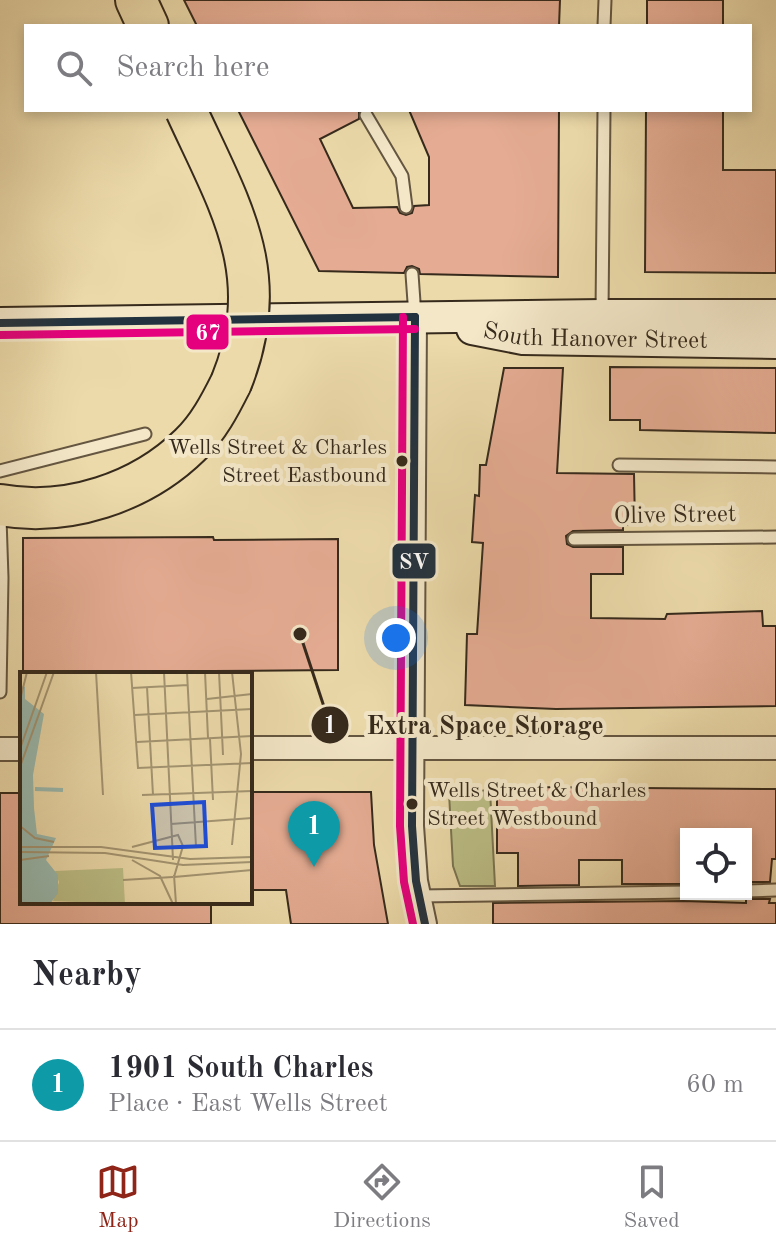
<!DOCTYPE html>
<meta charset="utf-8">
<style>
body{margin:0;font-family:"Old Standard TT",serif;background:#f7f7f7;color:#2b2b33}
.controls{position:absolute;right:24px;bottom:24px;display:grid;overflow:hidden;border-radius:0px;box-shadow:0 4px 12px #0003}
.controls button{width:72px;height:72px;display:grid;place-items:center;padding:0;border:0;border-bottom:2px solid #e1e1e2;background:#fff;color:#2b2b33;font:40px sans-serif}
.you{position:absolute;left:396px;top:638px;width:28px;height:28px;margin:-20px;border:6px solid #fff;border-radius:50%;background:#1a73e8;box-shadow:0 0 0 12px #1a73e833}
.badge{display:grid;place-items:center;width:52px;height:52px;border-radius:50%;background:#8f2418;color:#fff;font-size:26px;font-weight:700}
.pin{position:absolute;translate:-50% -66px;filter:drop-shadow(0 2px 4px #0008)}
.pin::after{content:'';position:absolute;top:42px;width:28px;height:24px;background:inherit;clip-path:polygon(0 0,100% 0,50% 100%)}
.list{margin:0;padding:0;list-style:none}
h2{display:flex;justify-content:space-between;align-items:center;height:104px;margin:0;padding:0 32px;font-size:34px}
h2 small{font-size:26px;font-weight:400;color:#7c7c81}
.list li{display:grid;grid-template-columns:52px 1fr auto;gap:24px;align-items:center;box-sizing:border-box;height:112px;padding:0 32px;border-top:2px solid #e1e1e2}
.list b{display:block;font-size:30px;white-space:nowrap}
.list p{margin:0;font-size:26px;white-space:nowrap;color:#7c7c81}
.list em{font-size:26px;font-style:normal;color:#7c7c81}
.icon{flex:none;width:44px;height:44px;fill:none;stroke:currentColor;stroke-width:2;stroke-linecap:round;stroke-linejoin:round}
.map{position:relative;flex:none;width:776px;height:924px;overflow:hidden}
.search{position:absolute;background:#fff;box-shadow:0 4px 12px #0003;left:24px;right:24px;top:24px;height:88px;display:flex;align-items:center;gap:20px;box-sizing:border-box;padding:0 28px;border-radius:0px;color:#7c7c81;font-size:30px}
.sheet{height:216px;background:#fff}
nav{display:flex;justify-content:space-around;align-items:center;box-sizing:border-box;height:112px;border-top:2px solid #e1e1e2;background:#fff;font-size:22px;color:#7c7c81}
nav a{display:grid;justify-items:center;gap:4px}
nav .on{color:#8f2418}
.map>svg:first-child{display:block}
</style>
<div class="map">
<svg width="776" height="924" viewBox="0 0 776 924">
<rect width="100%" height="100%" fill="#ecdaaa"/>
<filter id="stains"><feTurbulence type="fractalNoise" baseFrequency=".0025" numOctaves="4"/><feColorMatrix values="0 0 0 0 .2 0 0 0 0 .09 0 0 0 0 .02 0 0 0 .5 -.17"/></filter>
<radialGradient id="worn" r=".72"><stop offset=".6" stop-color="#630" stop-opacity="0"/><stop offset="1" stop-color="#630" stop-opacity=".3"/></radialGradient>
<path fill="#bcbe86" stroke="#797451" stroke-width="2" d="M 490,790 L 495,886 L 460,886 L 453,866 L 449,793 Z"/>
<g fill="#e5ac93" stroke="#362a1c" stroke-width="2">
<path d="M 184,0 L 560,0 L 559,26 L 197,26 Z"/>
<rect x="647" y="0" width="76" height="26"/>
<path d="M 238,110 L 359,110 L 359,119 L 320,139 L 353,208 L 397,207 L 400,213 L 406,215 L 412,213 L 414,206 L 429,205 L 429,157 L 409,110 L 559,110 L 558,277 L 420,274 L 419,269 L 412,266 L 407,267 L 404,273 L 319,271 Z"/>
<path d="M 646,110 L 723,110 L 723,170 L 776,170 L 776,273 L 645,272 Z"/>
<path d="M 610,367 L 776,368 L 776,433 L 640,430 L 640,420 L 610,420 Z"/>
<path d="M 504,368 L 563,368 L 557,473 L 634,474 L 635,525 L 623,525 L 623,530 L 573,531 L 566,536 L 567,544 L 573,547 L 623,547 L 623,574 L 591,574 L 591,618 L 665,619 L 667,614 L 762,611 L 763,626 L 776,626 L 776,706 L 556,709 L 465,705 L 467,634 L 477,634 L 483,543 L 472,542 L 475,495 L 479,496 L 480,465 L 486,465 Z"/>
<path d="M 213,537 L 214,540 L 338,539 L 338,670 L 213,671 L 213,674 L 23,674 L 23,538 Z"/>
<path d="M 516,787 L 776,789 L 776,859 L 772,859 L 770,882 L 746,882 L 746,834 L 683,834 L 683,884 L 622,884 L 622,860 L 579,860 L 579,885 L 518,886 L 518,853 L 497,853 L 497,790 Z"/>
<path d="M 250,792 L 371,792 L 374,845 L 388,924 L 291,924 L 286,890 L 250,890 Z"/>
<path d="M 0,793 L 22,793 L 22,902 L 211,902 L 211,924 L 0,924 Z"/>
<path d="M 746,899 L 770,899 L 769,903 L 776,903 L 776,924 L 493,924 L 493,903 L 683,901 L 746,903 Z"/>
</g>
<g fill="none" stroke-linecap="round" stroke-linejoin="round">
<defs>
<g id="lane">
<path d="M 604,26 L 605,0"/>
<path d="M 366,115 L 402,176 L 406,207"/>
<path d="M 412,274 L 415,316"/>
<path d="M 602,313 L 604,110"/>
<path d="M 619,465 L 776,467"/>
<path d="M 0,471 L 145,434"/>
<path d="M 0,518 L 2,578 L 0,692"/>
<path d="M 574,539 L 776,537"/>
<path d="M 746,891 L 776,890"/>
<path d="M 419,896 L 686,892"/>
</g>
<g id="street">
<path d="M 415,317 L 412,826 L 416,881 L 425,924"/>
<path d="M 250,748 L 776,748"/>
<path d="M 0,749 L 22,749"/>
</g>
<g id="secondary">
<path d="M 0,323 L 602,315 L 776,315"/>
<path id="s1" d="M 472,329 L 523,339 L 776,343"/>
</g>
<g id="highway">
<path d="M 136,0 L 148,26"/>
<path d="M 0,505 C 67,517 141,493 190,445 C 208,428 220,405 231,383"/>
</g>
</defs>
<use href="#lane" stroke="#645640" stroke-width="15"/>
<use href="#street" stroke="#645640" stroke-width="26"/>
<use href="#secondary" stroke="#362a1c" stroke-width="34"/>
<use href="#highway" stroke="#362a1c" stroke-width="44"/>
<use href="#lane" stroke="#f3e7c8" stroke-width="11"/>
<use href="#street" stroke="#f3e7c8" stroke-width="22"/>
<use href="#secondary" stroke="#f3e7c8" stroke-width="30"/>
<use href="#highway" stroke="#ecdaaa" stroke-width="40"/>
<defs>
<path id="highway-bridge" d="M 186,110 C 230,206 275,275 231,383"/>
</defs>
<use href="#highway-bridge" stroke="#362a1c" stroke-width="44" stroke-linecap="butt"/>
<use href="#highway-bridge" stroke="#ecdaaa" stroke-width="40"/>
<defs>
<g id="bus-1">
<path d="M 415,317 L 412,826 L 416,881 L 425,924"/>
<path d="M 0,323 L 415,317"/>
</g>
<g id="bus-2">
<path d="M 403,317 L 400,826 L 404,882 L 413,924"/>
<path d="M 0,335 L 415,329"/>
</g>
</defs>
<use href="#bus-1" stroke="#f3e7c8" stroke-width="14"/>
<use href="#bus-2" stroke="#f3e7c8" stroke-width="14"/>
<use href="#bus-1" stroke="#22323f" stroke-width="8"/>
<use href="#bus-2" stroke="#e5007d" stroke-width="8"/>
</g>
<g fill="#362a1c" stroke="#f3e7c8" stroke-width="3">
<circle cx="402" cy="461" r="7"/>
<circle cx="412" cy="804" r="7"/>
</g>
<g text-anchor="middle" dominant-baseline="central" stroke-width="8" stroke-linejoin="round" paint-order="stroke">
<g font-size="22" fill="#362a1c" stroke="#f3e7c8" text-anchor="end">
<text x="387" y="448">Wells Street &amp; Charles<tspan x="387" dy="28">Street Eastbound</tspan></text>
<text x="427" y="791" text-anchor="start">Wells Street &amp; Charles<tspan x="427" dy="28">Street Westbound</tspan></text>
</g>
<g font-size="24" fill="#362a1c" stroke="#f3e7c8">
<text stroke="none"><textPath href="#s1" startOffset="124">South Hanover Street</textPath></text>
<text transform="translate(675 516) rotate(-1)">Olive Street</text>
</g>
</g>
<g transform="translate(20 672)">
<rect width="232" height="232" fill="#ecdaaa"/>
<path d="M 103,196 L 105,232 L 33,229 L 39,210 L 35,199 Z" fill="#bcbe86"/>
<path d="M 0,14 L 5,15 L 5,27 L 24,42 L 13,103 L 14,136 L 17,162 L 36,166 L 26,188 L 38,203 L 38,221 L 30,232 L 0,232 Z" fill="#99baaf"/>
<path fill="none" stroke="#99baaf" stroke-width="4" d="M 15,117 L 43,118"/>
<path fill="none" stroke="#a39471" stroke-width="2" d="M 76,0 L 83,123M 111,0 L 118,96 L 232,91M 144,0 L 153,188M 167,0 L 176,175M 185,0 L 188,66M 199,0 L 203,83M 127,15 L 133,123M 112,16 L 168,13M 187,27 L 232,22M 0,28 L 7,0M 115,43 L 232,37M 190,67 L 193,128M 117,70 L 232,64M 0,77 L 27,0M 0,95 L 34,0M 122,123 L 232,119M 151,152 L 232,146M 0,154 L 15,166 L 34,170M 212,173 L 221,82 L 212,0M 0,175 L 81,175 L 170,187 L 232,185M 112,175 L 158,163 L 163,174 L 154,205M 0,180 L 85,181 L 163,193 L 232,190M 0,188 L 29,184M 112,188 L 140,204 L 153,232M 154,203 L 156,232M 154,205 L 232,198M 103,208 L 153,205"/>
<path fill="#1d4ed8" fill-opacity="0.15" stroke="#1d4ed8" stroke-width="4" d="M 184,130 L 186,174 L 135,176 L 132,133 Z"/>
<rect width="232" height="232" fill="none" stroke="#362a1c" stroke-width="4"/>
</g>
<path fill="none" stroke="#362a1c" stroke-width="3" d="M300 634L330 725"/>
<g fill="#362a1c" stroke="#f3e7c8" stroke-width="3">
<circle cx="300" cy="634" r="8"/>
<circle cx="330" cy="725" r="20"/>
</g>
<g font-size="24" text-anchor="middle" font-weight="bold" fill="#fff">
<text x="330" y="733">1</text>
</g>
<g font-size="26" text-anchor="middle" font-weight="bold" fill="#362a1c" stroke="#f3e7c8" stroke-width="8" stroke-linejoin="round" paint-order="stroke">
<text x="485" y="734">Extra Space Storage</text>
</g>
<g stroke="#f3e7c8" stroke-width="3">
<rect x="185" y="313" width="45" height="38" rx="8" fill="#e5007d"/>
<rect x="391" y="542" width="46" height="38" rx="8" fill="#22323f"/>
</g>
<g font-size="22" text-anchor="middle" font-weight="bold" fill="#fff">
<text x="208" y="340">67</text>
<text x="414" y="569">SV</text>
</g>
<rect width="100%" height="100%" filter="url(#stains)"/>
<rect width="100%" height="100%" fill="url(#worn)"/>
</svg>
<div class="controls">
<button><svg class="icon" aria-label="locate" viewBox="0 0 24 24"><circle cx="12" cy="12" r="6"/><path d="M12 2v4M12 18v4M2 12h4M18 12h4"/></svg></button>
</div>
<div class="you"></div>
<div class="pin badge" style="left:314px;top:867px;background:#0f9aa8">1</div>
<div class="search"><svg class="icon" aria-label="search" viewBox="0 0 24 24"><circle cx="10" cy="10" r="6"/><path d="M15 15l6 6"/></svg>Search here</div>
</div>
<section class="sheet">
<h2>Nearby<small></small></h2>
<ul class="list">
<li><span class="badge" style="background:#0f9aa8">1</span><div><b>1901 South Charles</b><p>Place · East Wells Street</p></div><em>60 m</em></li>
</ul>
</section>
<nav>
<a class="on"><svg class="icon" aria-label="map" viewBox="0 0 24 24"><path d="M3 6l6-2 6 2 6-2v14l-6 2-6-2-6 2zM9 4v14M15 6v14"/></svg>Map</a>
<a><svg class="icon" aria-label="directions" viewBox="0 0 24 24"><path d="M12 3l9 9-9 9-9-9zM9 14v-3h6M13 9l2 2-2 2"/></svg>Directions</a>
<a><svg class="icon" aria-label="saved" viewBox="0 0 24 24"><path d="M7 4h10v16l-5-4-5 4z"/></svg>Saved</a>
</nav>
